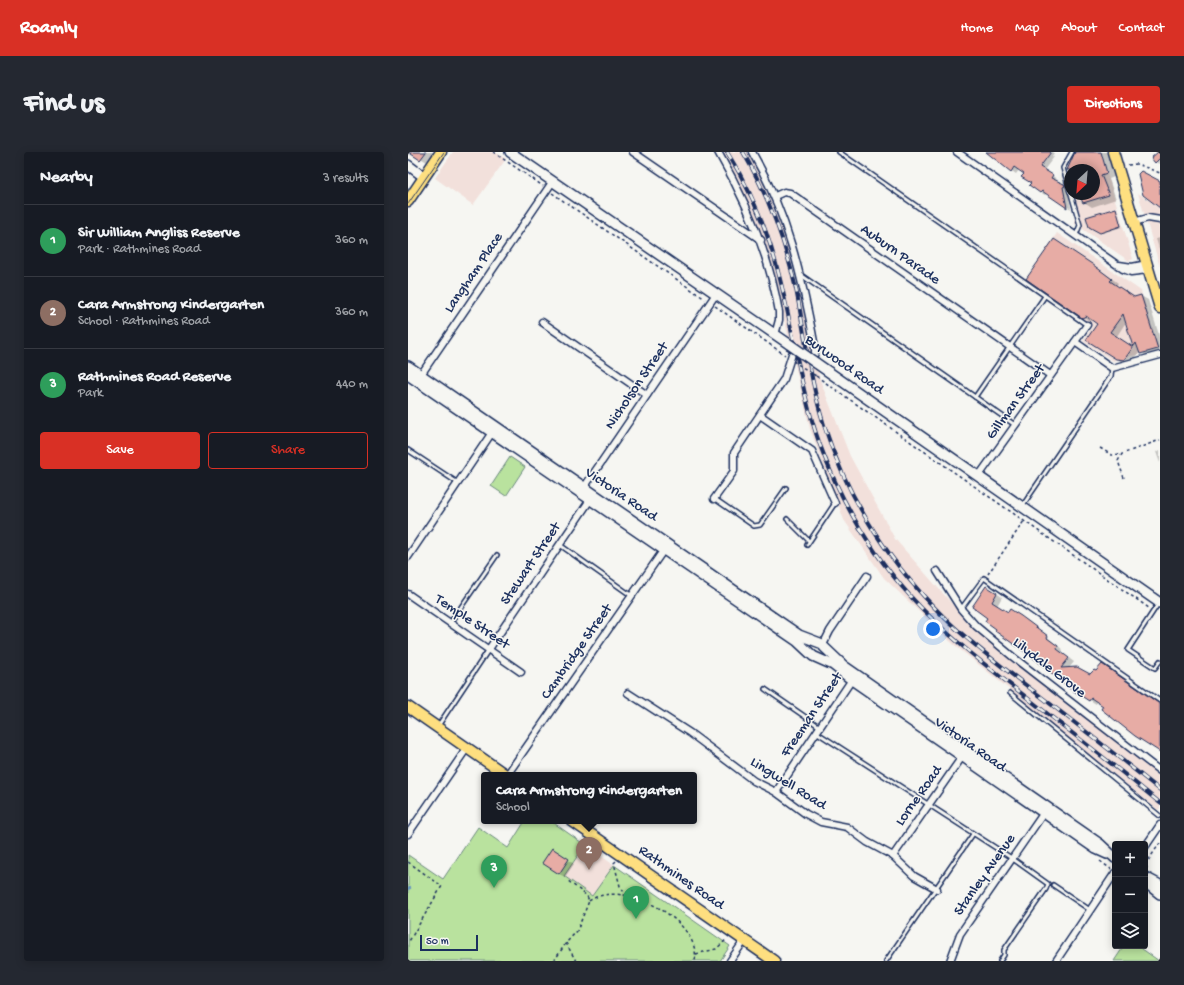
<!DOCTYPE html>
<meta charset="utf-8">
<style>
body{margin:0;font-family:"Gochi Hand",sans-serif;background:#242831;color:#f1f3f6}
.controls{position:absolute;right:12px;bottom:12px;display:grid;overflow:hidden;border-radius:4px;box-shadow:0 2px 10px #0003}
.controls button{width:36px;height:36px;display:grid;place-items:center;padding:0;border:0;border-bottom:1px solid #363941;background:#171b24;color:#f1f3f6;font:20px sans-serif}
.compass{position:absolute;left:656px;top:12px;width:36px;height:36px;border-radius:50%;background:#171b24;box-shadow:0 2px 10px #0003;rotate:206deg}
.scale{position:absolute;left:12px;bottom:10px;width:58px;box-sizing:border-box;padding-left:4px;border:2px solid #1b2f5e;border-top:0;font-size:11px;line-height:14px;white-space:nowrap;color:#1b2f5e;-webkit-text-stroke:3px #f6f6f2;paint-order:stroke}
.you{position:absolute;left:525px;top:477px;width:14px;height:14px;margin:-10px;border:3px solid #fff;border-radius:50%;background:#1a73e8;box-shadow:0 0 0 6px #1a73e833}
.badge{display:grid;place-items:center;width:26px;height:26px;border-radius:50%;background:#d93025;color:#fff;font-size:13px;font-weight:700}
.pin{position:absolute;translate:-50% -33px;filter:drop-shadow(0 1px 2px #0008)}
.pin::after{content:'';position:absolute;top:21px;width:14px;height:12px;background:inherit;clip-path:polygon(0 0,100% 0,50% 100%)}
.popup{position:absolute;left:73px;top:620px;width:216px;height:52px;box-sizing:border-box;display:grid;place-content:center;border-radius:4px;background:#171b24;filter:drop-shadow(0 1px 3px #0005);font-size:13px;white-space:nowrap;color:#9ea1a6}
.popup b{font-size:15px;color:#f1f3f6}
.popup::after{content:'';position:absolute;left:50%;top:100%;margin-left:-8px;border:8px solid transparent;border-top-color:#171b24}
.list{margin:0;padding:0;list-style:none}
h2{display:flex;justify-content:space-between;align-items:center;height:52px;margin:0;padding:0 16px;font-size:17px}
h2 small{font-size:13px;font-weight:400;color:#9ea1a6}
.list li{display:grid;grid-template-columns:26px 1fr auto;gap:12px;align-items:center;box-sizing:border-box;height:72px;padding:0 16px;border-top:1px solid #363941}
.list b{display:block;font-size:15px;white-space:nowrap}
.list p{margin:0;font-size:13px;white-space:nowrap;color:#9ea1a6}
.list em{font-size:13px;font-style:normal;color:#9ea1a6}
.actions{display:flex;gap:8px;padding:12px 16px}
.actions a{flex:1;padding:9px 0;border:1px solid #d93025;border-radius:4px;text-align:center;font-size:14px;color:#d93025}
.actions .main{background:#d93025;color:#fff}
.icon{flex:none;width:22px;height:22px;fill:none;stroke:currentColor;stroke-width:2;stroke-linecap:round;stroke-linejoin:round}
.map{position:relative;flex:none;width:752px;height:809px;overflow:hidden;border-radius:4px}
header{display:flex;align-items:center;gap:24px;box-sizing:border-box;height:56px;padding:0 20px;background:#d93025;color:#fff}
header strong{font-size:19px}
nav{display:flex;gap:22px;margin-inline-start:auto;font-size:14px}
.intro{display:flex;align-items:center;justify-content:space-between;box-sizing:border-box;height:96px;padding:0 24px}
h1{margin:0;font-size:28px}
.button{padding:10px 18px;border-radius:4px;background:#d93025;color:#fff;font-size:14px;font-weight:700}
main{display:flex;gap:24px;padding:0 24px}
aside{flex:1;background:#171b24;border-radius:4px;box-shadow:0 2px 10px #0003}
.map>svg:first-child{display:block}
</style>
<header>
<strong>Roamly</strong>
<nav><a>Home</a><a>Map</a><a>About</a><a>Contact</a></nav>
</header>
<div class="intro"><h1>Find us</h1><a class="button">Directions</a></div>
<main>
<aside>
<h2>Nearby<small>3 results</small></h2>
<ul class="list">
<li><span class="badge" style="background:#2e9e5b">1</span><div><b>Sir William Angliss Reserve</b><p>Park · Rathmines Road</p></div><em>360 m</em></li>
<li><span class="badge" style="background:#8d6e63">2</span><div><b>Cara Armstrong Kindergarten</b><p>School · Rathmines Road</p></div><em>360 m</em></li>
<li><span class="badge" style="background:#2e9e5b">3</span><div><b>Rathmines Road Reserve</b><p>Park</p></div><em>440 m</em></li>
</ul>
<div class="actions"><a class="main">Save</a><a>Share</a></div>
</aside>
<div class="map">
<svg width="752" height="809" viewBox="0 0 752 809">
<rect width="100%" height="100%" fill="#f6f6f2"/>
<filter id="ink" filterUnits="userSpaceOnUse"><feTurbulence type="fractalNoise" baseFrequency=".025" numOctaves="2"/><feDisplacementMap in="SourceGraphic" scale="8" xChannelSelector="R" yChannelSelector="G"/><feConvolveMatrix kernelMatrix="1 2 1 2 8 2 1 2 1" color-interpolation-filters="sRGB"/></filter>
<g filter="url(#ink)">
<g fill="#f2e0db">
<path d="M 45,0 L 87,0 L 98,7 L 65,53 L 27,26 Z"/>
<path d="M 315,0 L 339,0 L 354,27 L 378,87 L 412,228 L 442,304 L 487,387 L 568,479 L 752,624 L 752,656 L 750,658 L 544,491 L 476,426 L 436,368 L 402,277 L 361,102 L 346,62 Z"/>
<path d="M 699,21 L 725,107 L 721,109 L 666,71 L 667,63 L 657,35 L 662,33 L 662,42 L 686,42 L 686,25 Z"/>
<path d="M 730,41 L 752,56 L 752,115 Z"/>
<path d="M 649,81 L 733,139 L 751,197 L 705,209 L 675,189 L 684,175 L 618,128 Z"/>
<path d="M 177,693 L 206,713 L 184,744 L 156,724 Z"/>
</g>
<g fill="#b9e29e" stroke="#6a887e">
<path d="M 102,305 L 117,315 L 98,344 L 83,334 Z"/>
<path d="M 117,669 L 143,669 L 177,693 L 156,724 L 184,744 L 206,713 L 322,794 L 312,809 L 0,809 L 0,703 L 35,727 L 70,675 L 100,696 Z"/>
<path d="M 716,794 L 730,794 L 751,809 L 706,809 Z"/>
</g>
<g fill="#0003" fill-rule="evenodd">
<path d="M 2,0 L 26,0 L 19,10 Z"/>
<path d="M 578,0 L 644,0 L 646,1 L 644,4 L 646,5 L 636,18 L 649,27 L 647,29 L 661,35 L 659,37 L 663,57 L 639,41 L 637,43 L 632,40 L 617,22 L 611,18 L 608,22 Z"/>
<path d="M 670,0 L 699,0 L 706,25 L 701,27 L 708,47 L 684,55 L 676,50 L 673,42 L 686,42 L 686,18 L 662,18 L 662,26 L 659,17 Z"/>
<path d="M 750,0 L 752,0 L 752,12 L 748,10 Z"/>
<path d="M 707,57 L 714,75 L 694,81 L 682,74 Z"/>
<path d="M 752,86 L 752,100 L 748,87 Z"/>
<path d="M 653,93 L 691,117 L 710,131 L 708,134 L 727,146 L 733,144 L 740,148 L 752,186 L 752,202 L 740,205 L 732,199 L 724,211 L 716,211 L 708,206 L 690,172 L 685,168 L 682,169 L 675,165 ZM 718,170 L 723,185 L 726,197 L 709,184 Z"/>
<path d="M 752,298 L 752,311 L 748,300 Z"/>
<path d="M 584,438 L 594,445 L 589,454 L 600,461 L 619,468 L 655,498 L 654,501 L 666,510 L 661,516 L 683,524 L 699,516 L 752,552 L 752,599 L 697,554 L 689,549 L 688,552 L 662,535 L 588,478 L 590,476 L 580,466 Z"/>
<path d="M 150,701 L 166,712 L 157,725 L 151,722 Z"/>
</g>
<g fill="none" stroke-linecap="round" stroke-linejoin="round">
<path stroke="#6896bd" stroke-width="2.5" d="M 0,737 L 2,736"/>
</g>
<g fill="#e7aca5" stroke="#1b2f5e" fill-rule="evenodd">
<path d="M 0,0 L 18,0 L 12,8 Z"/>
<path d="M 578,0 L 643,0 L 632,15 L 645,23 L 643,26 L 656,32 L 657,34 L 655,35 L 659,56 L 634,39 L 632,41 L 621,33 L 623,31 L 613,25 L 616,22 L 606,15 L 603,20 Z"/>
<path d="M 667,0 L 693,0 L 699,21 L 693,23 L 701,43 L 675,51 L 671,42 L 686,42 L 686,18 L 659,18 Z"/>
<path d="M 750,0 L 752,0 L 752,6 L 747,11 L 743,6 Z"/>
<path d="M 733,19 L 752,29 L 752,56 L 735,43 L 730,22 Z"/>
<path d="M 708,56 L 713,74 L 692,81 L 681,75 L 678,65 Z"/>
<path d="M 646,87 L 684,112 L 704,127 L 702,129 L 726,145 L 733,143 L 750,197 L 732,202 L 728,191 L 716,208 L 708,207 L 678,188 L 689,172 L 678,164 L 674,166 L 618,127 ZM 715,162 L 725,195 L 702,180 Z"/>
<path d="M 578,434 L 589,441 L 584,450 L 600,460 L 602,457 L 613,464 L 640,484 L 639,486 L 650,494 L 649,497 L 661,506 L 653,516 L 669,515 L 682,522 L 686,518 L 688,519 L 694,512 L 752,552 L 752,600 L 727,584 L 698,561 L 693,557 L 695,554 L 683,546 L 681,549 L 661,536 L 628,508 L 587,479 L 588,477 L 577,469 L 579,466 L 564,455 Z"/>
<path d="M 144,696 L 161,707 L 151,722 L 134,711 Z"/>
</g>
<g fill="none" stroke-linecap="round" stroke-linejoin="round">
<defs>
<g id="lane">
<path d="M 431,0 L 679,173"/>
<path d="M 662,40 L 655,16 L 664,0"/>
<path d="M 663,42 L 672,73 L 668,83"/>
<path d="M 393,123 L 607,273"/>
<path d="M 567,245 L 637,144"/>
<path d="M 0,298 L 50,331"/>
<path d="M 307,347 L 346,374 L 352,373 L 378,336"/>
<path d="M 615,353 L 703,224 L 704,216"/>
<path d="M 379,367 L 401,389"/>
<path d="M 152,393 L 224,444"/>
<path d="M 399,393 L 427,351"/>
<path d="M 750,452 L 720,498 L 747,516 L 752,509"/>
<path d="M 553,457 L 576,426 L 752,549"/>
<path d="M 42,471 L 89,403"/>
<path d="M 357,537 L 412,575"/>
<path d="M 602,541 L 752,664"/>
<path d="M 30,574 L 81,497"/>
<path d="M 408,580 L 605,707 L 640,732 L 638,737 L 596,798 L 596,803 L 592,809"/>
<path d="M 645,733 L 682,758"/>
<path d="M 478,809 L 565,682"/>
</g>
<g id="street">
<path d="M 225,0 L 353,88"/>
<path d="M 310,0 C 339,50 361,103 371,160 L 371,168 L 367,183"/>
<path d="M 344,0 C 380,63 394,125 407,195 L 407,201 L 404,208"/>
<path d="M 549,0 L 715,117 L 723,120 L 740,118"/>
<path d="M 367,44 L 376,40 L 382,41 L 642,223"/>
<path d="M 726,70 L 740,66 L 752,68"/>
<path d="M 711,113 L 724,115 L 739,112"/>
<path d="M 134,170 L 239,243"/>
<path d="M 667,190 L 704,216 L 752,203"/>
<path d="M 12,224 L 145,29"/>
<path d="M 352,263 L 404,299 L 427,351"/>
<path d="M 570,325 L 679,173"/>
<path d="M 175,337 L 308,142"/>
<path d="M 306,347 L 326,319 L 326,301 L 376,227 L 384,202"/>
<path d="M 0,405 L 85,279"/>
<path d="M 529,419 L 553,457 L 568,474 L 605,505 L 752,619"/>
<path d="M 0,442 L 113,520"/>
<path d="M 415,493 L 422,479 L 459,424"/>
<path d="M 81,497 L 184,345"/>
<path d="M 220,541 L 282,581 L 346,629 L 368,640 L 398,662 L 413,670 L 439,675 L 459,690 L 485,704 L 506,724 L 529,737"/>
<path d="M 99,623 L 257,396"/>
<path d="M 368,640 L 445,526"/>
<path d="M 0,682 L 59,596"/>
<path d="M 737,695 L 752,673"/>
<path d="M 485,704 L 556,602"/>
<path d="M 322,809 L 336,789"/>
<path d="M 542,809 L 552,782 L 637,659"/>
<path d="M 648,809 L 707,721"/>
</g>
<g id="secondary">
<path d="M 102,0 L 381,192"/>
<path d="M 0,13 L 16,25"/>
<path d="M 408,211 L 752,451"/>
<path d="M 0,214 L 391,483 L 412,491"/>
<path d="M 0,223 L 389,489 L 405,504"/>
<path d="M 416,495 L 436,514 L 692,692 L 707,706"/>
<path d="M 407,505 L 425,513 L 444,528 L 688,697 L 699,702"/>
<path d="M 737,725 L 752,733"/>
<path d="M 737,730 L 752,742"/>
</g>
<g id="primary">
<path d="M 705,0 L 752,156"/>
<path d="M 0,49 L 33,0"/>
<path d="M 0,555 L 98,623"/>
<path d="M 164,669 L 366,809"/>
</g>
</defs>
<use href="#lane" stroke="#1b2f5e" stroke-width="6"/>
<use href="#street" stroke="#1b2f5e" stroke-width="9"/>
<use href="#secondary" stroke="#1b2f5e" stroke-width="12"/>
<use href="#primary" stroke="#1b2f5e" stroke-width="13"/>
<g stroke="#1b2f5e" stroke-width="1.5" stroke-dasharray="3 3" stroke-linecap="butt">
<path d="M 85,0 L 135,34"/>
<path d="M 720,13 L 729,12 L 752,21"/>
<path d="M 144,41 L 297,147"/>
<path d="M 307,154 L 377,203"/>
<path d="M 408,224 L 741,456"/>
<path d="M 692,296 L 704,303 L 714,302"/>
<path d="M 716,326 L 710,309 L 714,302 L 752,288"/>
<path d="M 580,422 L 616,369"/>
<path d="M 208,709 L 206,711 L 212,734 L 217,742"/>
<path d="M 692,709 L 703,717"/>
<path d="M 0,710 L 34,734 L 0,791"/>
<path d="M 737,713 L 752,691"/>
<path d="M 737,714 L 741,717"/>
<path d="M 181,749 C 214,725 294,769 287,809"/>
<path d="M 158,791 L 168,809"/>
<path d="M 288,802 L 308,797 L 319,787"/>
<path d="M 146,809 L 158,791 L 169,779 L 181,749 L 179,744 L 159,728"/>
</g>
<use href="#lane" stroke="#f6f6f2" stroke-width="3"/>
<use href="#street" stroke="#f6f6f2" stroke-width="6"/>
<use href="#secondary" stroke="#f6f6f2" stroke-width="9"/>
<use href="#primary" stroke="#fedf80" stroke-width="10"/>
<path stroke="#1b2f5e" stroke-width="1" d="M 0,52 L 36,0"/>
<defs>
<g id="rail">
<path d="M 319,0 C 341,35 357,72 368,112 C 385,172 391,235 412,293 C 433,350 464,402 504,446 C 535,480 572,509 608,537 C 656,575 705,612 752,651"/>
<path d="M 335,0 C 360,43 377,89 388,137 C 397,182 402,229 416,273 C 440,349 485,417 543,472 C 572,499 605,523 636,547 C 675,577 713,607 752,638"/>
</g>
</defs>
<use href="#rail" stroke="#1b2f5e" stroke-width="4"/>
<use href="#rail" stroke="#f6f6f2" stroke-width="2.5" stroke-dasharray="8" stroke-linecap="butt"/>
<defs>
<path id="secondary-bridge" d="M 381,192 L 408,211"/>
</defs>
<use href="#secondary-bridge" stroke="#1b2f5e" stroke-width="12" stroke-linecap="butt"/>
<path stroke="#1b2f5e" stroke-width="1.5" stroke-dasharray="3 3" stroke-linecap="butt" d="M 385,209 L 408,224"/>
<use href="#secondary-bridge" stroke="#f6f6f2" stroke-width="9"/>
</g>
</g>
<g text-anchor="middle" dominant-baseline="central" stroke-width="3" stroke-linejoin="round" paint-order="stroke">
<g font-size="15" fill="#1b2f5e" stroke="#f6f6f2">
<text transform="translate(492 103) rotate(35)">Auburn Parade</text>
<text transform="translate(66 121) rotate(-56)">Langham Place</text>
<text transform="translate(436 213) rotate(35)">Burwood Road</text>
<text transform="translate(229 234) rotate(-56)">Nicholson Street</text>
<text transform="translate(608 250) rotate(-54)">Gillman Street</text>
<text transform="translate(213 343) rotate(34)">Victoria Road</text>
<text transform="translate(123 412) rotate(-56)">Stewart Street</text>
<text transform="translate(64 470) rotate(34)">Temple Street</text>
<text transform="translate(169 500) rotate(-55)">Cambridge Street</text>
<text transform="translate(641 516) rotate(38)">Lilydale Grove</text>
<text transform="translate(404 563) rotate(-56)">Freeman Street</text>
<text transform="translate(562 593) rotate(35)">Victoria Road</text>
<text transform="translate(380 632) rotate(32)">Lingwell Road</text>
<text transform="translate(511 644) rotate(-55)">Lorne Road</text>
<text transform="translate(577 723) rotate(-55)">Stanley Avenue</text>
<text transform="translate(273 726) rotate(35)">Rathmines Road</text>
</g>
</g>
</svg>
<div class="controls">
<button>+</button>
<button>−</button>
<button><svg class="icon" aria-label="layers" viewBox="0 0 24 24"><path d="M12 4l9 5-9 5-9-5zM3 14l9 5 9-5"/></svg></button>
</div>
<svg class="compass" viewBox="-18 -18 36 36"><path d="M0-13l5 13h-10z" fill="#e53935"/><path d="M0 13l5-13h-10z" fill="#9ea1a6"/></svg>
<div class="scale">50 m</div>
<div class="you"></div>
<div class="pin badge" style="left:228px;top:767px;background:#2e9e5b">1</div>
<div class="pin badge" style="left:181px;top:718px;background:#8d6e63">2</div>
<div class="popup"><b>Cara Armstrong Kindergarten</b>School</div>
<div class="pin badge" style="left:86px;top:736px;background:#2e9e5b">3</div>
</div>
</main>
